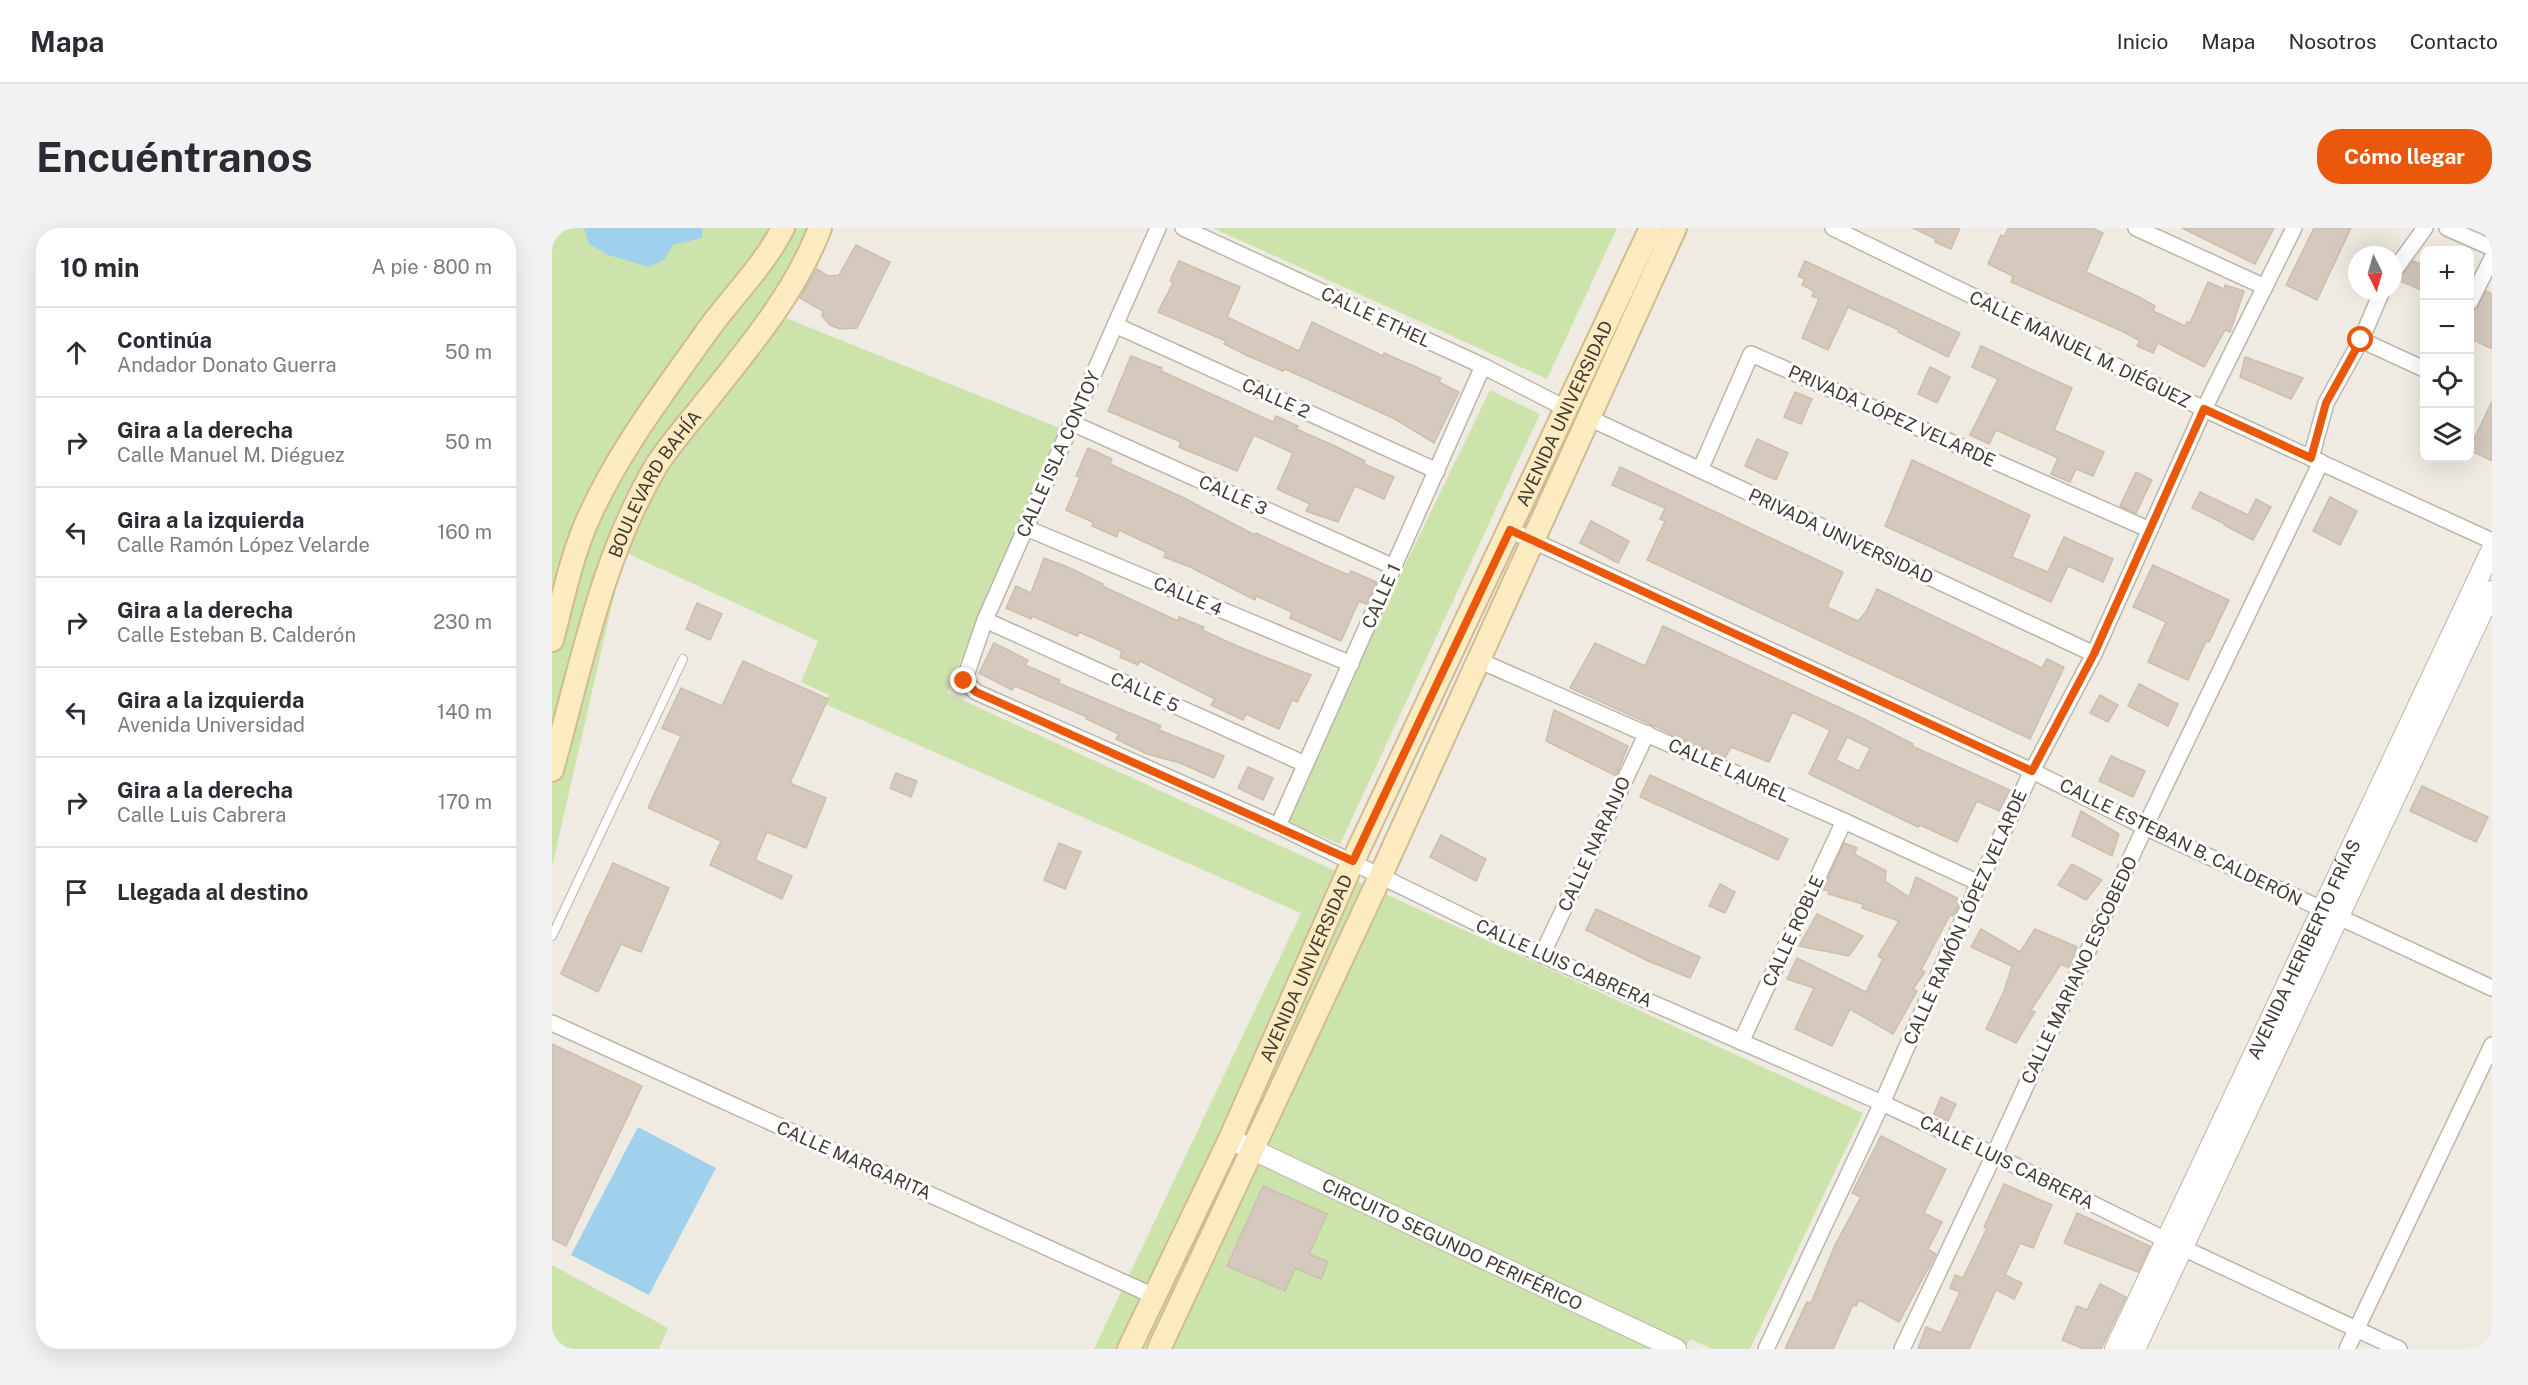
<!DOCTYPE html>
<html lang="es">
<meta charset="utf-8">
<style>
body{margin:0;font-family:"Public Sans",sans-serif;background:#f2f2f3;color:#2b2b33}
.controls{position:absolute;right:18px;top:18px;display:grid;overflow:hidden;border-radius:12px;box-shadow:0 6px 24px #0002}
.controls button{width:54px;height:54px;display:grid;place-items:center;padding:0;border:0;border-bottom:2px solid #e1e1e2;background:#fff;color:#2b2b33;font:30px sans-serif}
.compass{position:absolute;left:1796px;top:18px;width:54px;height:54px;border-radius:50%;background:#fff;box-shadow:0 6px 24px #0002;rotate:175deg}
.stop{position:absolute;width:18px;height:18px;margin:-14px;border:4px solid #ea580c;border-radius:50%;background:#fff}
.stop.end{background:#ea580c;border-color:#fff;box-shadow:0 2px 6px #0008}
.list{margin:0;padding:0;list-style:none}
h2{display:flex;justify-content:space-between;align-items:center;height:78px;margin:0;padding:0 24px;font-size:26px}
h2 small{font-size:20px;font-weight:400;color:#7c7c81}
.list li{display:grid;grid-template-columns:39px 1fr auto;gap:18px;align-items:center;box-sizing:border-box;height:90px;padding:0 24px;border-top:2px solid #e1e1e2}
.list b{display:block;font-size:22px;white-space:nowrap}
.list p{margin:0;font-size:20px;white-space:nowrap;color:#7c7c81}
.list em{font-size:20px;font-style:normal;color:#7c7c81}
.icon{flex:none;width:33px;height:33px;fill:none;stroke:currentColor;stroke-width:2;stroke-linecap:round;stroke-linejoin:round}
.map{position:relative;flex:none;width:1940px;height:1121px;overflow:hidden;border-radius:24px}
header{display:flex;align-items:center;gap:36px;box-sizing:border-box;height:84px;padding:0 30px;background:#fff;border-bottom:2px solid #e1e1e2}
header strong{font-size:28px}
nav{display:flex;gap:33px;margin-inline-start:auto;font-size:21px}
.intro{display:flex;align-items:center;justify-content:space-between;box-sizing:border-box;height:144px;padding:0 36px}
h1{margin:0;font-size:42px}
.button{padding:15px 27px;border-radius:24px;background:#ea580c;color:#fff;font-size:21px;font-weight:700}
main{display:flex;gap:36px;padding:0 36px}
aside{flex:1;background:#fff;border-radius:24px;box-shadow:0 6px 24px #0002}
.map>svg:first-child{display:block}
</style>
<header>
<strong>Mapa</strong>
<nav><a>Inicio</a><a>Mapa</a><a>Nosotros</a><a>Contacto</a></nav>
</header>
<div class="intro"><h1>Encuéntranos</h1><a class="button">Cómo llegar</a></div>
<main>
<aside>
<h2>10 min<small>A pie · 800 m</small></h2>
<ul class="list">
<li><svg class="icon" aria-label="ahead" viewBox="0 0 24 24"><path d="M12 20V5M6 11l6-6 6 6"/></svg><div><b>Continúa</b><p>Andador Donato Guerra</p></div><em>50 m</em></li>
<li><svg class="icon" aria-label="right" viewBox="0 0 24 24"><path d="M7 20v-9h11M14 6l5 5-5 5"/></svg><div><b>Gira a la derecha</b><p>Calle Manuel M. Diéguez</p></div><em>50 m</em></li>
<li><svg class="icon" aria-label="left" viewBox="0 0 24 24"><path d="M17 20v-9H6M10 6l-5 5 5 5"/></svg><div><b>Gira a la izquierda</b><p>Calle Ramón López Velarde</p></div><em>160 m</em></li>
<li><svg class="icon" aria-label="right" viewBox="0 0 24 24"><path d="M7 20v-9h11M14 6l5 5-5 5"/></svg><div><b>Gira a la derecha</b><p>Calle Esteban B. Calderón</p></div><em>230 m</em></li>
<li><svg class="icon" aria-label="left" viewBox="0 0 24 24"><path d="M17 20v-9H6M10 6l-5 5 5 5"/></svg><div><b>Gira a la izquierda</b><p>Avenida Universidad</p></div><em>140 m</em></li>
<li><svg class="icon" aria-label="right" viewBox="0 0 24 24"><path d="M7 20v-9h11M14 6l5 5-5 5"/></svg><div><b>Gira a la derecha</b><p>Calle Luis Cabrera</p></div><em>170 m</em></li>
<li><svg class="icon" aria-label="arrive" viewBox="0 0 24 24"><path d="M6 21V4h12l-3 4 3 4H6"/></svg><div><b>Llegada al destino</b></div></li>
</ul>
</aside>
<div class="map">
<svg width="1940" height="1121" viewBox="0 0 1940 1121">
<rect width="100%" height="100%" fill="#f0ebe2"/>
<g fill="#cde3ac">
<path d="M 0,0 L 279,0 L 234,90 L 510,201 L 395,465 L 1311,885 L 1198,1121 L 1160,1121 L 1138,1111 L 1133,1121 L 542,1121 L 749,685 L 273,476 L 277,467 L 249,454 L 266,413 L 72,324 L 0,639 Z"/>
<path d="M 661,0 L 1065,0 L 995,151 Z"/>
<path d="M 938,162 L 988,186 L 788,616 L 736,594 L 834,376 Z"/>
<path d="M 0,1037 L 116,1100 L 107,1121 L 0,1121 Z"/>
</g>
<g fill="#a0d1ec">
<path d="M 32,0 L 150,0 L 150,10 L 121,17 L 112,32 L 97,39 L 56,27 L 37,16 Z"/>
<path d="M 86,899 L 164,940 L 97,1067 L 19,1027 Z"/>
</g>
<g fill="#d4c9bc" stroke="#ccbeac" stroke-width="1.5" fill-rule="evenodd">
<path d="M 1361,0 L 1408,0 L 1399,21 L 1383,14 L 1384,11 Z"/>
<path d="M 1456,0 L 1540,0 L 1551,5 L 1534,44 L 1587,69 L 1603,78 L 1601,83 L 1633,98 L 1635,94 L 1638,95 L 1656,54 L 1672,61 L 1673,57 L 1692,63 L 1678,104 L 1673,102 L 1652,139 L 1606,115 L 1601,125 L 1585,118 L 1588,113 L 1572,104 L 1466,57 L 1459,54 L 1461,48 L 1436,36 L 1449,7 L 1452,9 Z"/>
<path d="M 1630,0 L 1722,0 L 1703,36 Z"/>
<path d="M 1762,0 L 1799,0 L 1765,72 L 1734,57 Z"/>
<path d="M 304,17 L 338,34 L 305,100 L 288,101 L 278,97 L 270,88 L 271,83 L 248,70 L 265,41 L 276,48 L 287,47 Z"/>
<path d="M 627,33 L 688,59 L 675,89 L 747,123 L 760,94 L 831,128 L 832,125 L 889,150 L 887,154 L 907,164 L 882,215 L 843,191 L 733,141 L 731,143 L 696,128 L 672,116 L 674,113 L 606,84 L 621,55 L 618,53 Z"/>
<path d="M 1253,33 L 1408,105 L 1396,129 L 1346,104 L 1347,102 L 1296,79 L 1276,122 L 1250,110 L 1267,71 L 1260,68 L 1262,63 L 1250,57 L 1253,51 L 1246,48 Z"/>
<path d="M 1861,33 L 1872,37 L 1872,63 L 1846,52 Z"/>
<path d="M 1934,63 L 1940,66 L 1940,121 L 1917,110 L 1917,84 L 1926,79 Z"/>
<path d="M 1429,118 L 1520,160 L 1502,202 L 1552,224 L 1541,248 L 1524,241 L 1518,254 L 1499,246 L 1506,230 L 1444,202 L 1437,216 L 1418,207 L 1446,151 L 1420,139 Z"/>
<path d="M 579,128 L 610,140 L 609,143 L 721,194 L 724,188 L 746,198 L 744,201 L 783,218 L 813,233 L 812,236 L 842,249 L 832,271 L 803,258 L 786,294 L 754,283 L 758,276 L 725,261 L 741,225 L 702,207 L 685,243 L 627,219 L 629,214 L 556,183 Z"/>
<path d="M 1693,129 L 1751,150 L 1739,171 L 1688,149 Z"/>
<path d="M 1378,139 L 1398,149 L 1385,175 L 1366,166 Z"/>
<path d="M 1243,164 L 1260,171 L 1249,196 L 1232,189 Z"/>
<path d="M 1940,173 L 1940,233 L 1917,222 Z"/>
<path d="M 1205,211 L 1236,225 L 1224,252 L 1193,238 Z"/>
<path d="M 536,220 L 560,231 L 558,236 L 630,269 L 703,307 L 704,305 L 771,336 L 797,347 L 799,343 L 824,354 L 814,376 L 807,373 L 789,413 L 738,390 L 740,384 L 704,368 L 703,372 L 638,339 L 612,329 L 614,324 L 567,302 L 565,309 L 540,298 L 541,294 L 514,282 L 528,249 L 524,248 Z"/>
<path d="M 1360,232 L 1478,287 L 1460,329 L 1496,344 L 1512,309 L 1561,331 L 1551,354 L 1516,338 L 1499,374 L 1333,298 Z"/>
<path d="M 1068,239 L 1291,344 L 1275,379 L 1306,393 L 1314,384 L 1325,361 L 1490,440 L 1495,431 L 1512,439 L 1478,511 L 1095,332 L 1113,293 L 1108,291 L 1113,280 L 1060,257 Z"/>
<path d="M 1584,244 L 1600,252 L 1584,285 L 1568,278 Z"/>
<path d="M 1648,264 L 1696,287 L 1704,271 L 1719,279 L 1701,312 L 1672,297 L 1673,296 L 1640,280 Z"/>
<path d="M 1778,269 L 1805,283 L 1788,317 L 1761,303 Z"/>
<path d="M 1039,293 L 1077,313 L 1066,335 L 1028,315 Z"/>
<path d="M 492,330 L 518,340 L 551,356 L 550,358 L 626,393 L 627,389 L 652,399 L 650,402 L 685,418 L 759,447 L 745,474 L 740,472 L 727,501 L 694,486 L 691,492 L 659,477 L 663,471 L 588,433 L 586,437 L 568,429 L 570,423 L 527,404 L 525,408 L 480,388 L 479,391 L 454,380 L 464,358 L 479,365 Z"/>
<path d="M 1601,337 L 1677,372 L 1657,414 L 1654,413 L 1636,452 L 1596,434 L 1614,394 L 1581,379 Z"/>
<path d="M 145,375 L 170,386 L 158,412 L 134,401 Z"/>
<path d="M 1111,398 L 1310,490 L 1361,516 L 1360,518 L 1458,562 L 1447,583 L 1425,573 L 1405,614 L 1368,597 L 1366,599 L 1257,546 L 1278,502 L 1242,485 L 1240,485 L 1217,534 L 1179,519 L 1173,530 L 1018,460 L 1043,415 L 1093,438 ZM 1295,509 L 1318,520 L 1307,543 L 1284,532 Z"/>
<path d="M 442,415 L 476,432 L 473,437 L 508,452 L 506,455 L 609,498 L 607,502 L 672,528 L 662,550 L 628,535 L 595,526 L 564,511 L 567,506 L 534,491 L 535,489 L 463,458 L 460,462 L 427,445 Z"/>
<path d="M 191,433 L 276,471 L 238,555 L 274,570 L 254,620 L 215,604 L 203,632 L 240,648 L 230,671 L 158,637 L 169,613 L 96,580 L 129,508 L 110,500 L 129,460 L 170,478 Z"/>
<path d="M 1587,456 L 1626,476 L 1616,498 L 1576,478 Z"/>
<path d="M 1548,467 L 1566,477 L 1556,494 L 1538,485 Z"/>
<path d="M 1002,482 L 1076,518 L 1064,548 L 994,513 Z"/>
<path d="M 1559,528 L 1593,543 L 1581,569 L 1547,553 Z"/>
<path d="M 696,539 L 721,550 L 711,572 L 686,560 Z"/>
<path d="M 344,545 L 365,553 L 359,569 L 338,560 Z"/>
<path d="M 1098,547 L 1236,611 L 1226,632 L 1088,569 Z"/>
<path d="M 1870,558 L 1936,589 L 1924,614 L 1858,583 Z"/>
<path d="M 1529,583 L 1567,606 L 1560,628 L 1520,608 Z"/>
<path d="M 889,607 L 934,631 L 924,653 L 878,629 Z"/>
<path d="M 507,615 L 529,624 L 513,661 L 492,652 Z"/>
<path d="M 1292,615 L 1305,620 L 1302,626 L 1334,643 L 1333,653 L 1357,669 L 1364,649 L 1409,672 L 1401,688 L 1398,687 L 1369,742 L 1373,744 L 1361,761 L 1365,763 L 1341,806 L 1298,781 L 1280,818 L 1243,801 L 1262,760 L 1235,751 L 1245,730 L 1314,764 L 1331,731 L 1326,728 L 1347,693 L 1310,680 L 1311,676 L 1276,666 L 1278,663 L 1271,662 Z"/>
<path d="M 61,635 L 117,660 L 89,724 L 69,716 L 46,764 L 9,746 Z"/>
<path d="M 1520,636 L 1550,652 L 1534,672 L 1506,657 Z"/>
<path d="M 1168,656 L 1183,664 L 1173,685 L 1157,678 Z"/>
<path d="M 1044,681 L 1148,729 L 1138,750 L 1094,732 L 1034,702 Z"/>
<path d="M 1265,686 L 1311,708 L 1297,728 L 1247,718 Z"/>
<path d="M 1429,701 L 1468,724 L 1483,701 L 1525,719 L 1517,740 L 1509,736 L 1479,782 L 1483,784 L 1464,815 L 1434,801 L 1452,763 L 1460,738 L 1419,719 Z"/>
<path d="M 0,816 L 90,858 L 14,1018 L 0,1011 Z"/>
<path d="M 1389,869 L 1404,876 L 1396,893 L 1382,886 Z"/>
<path d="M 1329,908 L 1394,941 L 1372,985 L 1390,994 L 1376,1021 L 1384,1026 L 1347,1094 L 1307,1072 L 1304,1078 L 1301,1077 L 1281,1121 L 1233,1121 L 1255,1074 L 1259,1075 L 1283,1017 L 1309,969 L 1300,965 Z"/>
<path d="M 1452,956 L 1500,977 L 1481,1020 L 1468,1015 L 1453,1047 L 1470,1055 L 1462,1071 L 1444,1062 L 1417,1121 L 1366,1121 L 1374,1099 L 1389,1105 L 1408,1064 L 1398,1060 L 1403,1047 L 1411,1050 L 1435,1000 L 1432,999 Z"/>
<path d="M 711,958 L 775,986 L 757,1026 L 776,1034 L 769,1051 L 743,1040 L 733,1063 L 675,1038 Z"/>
<path d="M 1525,985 L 1598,1018 L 1586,1044 L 1512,1015 Z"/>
<path d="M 1548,1056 L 1574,1069 L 1549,1121 L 1532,1121 L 1510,1112 L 1525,1078 L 1535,1082 Z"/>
</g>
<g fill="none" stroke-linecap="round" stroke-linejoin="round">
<defs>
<path id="service" d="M 0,708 L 131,431"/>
<g id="minor">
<path d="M 606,0 L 433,392 L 412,453 L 424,464 L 726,598 L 990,727 L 1330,875 L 1442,927 L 1614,1012"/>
<path d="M 631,0 L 931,138 L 1015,181"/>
<path d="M 1281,0 L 1652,181 L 1940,313"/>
<path d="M 1584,0 L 1713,59"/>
<path d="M 1895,0 L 1940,20"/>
<path d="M 1841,44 L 1873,0"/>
<path d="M 1918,74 L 1940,30"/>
<path d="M 563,97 L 885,243"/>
<path d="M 1809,112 L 1872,141"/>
<path d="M 1037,190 L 1542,426"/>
<path d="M 520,195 L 842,339"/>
<path d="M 1759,230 L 1774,175 L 1809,112 L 1830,63"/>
<path d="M 1148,242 L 1199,126 L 1598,302"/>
<path d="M 474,300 L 799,436"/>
<path d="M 958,302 L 1480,543 L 1593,599 L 1940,760"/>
<path d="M 433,392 L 753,536"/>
<path d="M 926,432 L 1292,593 L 1427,655"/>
<path d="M 726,598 L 931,138"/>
<path d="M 990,727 L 1095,505"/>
<path d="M 0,795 L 604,1069"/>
<path d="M 1189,814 L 1292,593"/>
<path d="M 1631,1020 L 1847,1121"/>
<path d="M 1214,1121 L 1330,875 L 1427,655 L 1480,543 L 1542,426 L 1652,181 L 1742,0"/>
<path d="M 1350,1121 L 1442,927 L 1593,599 L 1769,234"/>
<path d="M 1795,1121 L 1940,817"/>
</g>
<g id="tertiary">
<path id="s1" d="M 678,911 L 1124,1121"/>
<path id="s2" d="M 1563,1121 L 1940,321"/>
<path d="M 1583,1121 L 1940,363"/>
</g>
<g id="secondary">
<path d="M 0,412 C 10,374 18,335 33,298 C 63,228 109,168 153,106 C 179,69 210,41 231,0"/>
<path id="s3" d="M 0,542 C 29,439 49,331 104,238 C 117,218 133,199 148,181 C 193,124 242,68 268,0"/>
<path id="s4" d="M 577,1121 L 678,911 L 801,633 L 1099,0"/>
<path d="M 607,1121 L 828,649 L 1123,0"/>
</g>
</defs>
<use href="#service" stroke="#beb5a9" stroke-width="10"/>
<use href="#minor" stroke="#beb5a9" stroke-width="18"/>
<use href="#tertiary" stroke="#beb5a9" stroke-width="22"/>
<use href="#secondary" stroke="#cfbc94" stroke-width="26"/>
<use href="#service" stroke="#fff" stroke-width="8"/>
<use href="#minor" stroke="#fff" stroke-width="15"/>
<use href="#tertiary" stroke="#fff" stroke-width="20"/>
<use href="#secondary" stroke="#fceac1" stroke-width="22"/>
</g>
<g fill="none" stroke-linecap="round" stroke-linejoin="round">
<path stroke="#ea580c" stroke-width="8" d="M 412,453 L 424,464 L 801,633 L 958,302 L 1480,543 L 1542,426 L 1652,181 L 1759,230 L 1774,175 L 1809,112"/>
</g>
<g text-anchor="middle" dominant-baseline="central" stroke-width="6" stroke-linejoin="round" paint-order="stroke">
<g font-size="18" fill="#423b33" stroke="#fff">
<text transform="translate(824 89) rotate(25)">CALLE ETHEL</text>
<text transform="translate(1528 121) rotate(26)">CALLE MANUEL M. DIÉGUEZ</text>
<text transform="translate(724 170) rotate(24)">CALLE 2</text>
<text stroke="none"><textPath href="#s4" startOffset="1032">AVENIDA UNIVERSIDAD</textPath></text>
<text transform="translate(1340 188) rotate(24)">PRIVADA LÓPEZ VELARDE</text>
<text transform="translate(506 226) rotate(-66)">CALLE ISLA CONTOY</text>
<text stroke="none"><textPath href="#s3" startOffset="306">BOULEVARD BAHÍA</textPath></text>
<text transform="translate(681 267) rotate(24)">CALLE 3</text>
<text transform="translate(1289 308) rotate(25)">PRIVADA UNIVERSIDAD</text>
<text transform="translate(636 368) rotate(23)">CALLE 4</text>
<text transform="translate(829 368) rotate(-66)">CALLE 1</text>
<text transform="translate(593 464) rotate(24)">CALLE 5</text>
<text transform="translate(1177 542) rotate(24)">CALLE LAUREL</text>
<text transform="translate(1629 614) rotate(26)">CALLE ESTEBAN B. CALDERÓN</text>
<text transform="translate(1042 616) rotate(-65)">CALLE NARANJO</text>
<text transform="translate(1413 689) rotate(-66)">CALLE RAMÓN LÓPEZ VELARDE</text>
<text transform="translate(1241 703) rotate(-65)">CALLE ROBLE</text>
<text stroke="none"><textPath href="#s2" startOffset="442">AVENIDA HERIBERTO FRÍAS</textPath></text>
<text transform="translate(1012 735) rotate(24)">CALLE LUIS CABRERA</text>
<text stroke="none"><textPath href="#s4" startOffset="420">AVENIDA UNIVERSIDAD</textPath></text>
<text transform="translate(1527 742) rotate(-65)">CALLE MARIANO ESCOBEDO</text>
<text transform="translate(302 932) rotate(24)">CALLE MARGARITA</text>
<text transform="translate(1455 934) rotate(26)">CALLE LUIS CABRERA</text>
<text stroke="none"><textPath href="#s1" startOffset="246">CIRCUITO SEGUNDO PERIFÉRICO</textPath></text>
</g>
</g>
</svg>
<div class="controls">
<button>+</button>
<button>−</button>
<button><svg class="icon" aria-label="locate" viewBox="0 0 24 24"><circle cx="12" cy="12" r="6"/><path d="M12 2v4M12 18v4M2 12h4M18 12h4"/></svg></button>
<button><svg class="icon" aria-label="layers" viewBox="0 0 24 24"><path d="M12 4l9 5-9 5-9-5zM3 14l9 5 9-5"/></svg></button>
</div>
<svg class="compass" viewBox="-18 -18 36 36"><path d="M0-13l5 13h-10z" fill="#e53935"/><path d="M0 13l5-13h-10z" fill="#7c7c81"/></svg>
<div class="stop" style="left:1809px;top:112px"></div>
<div class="stop end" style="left:412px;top:453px"></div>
</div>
</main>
